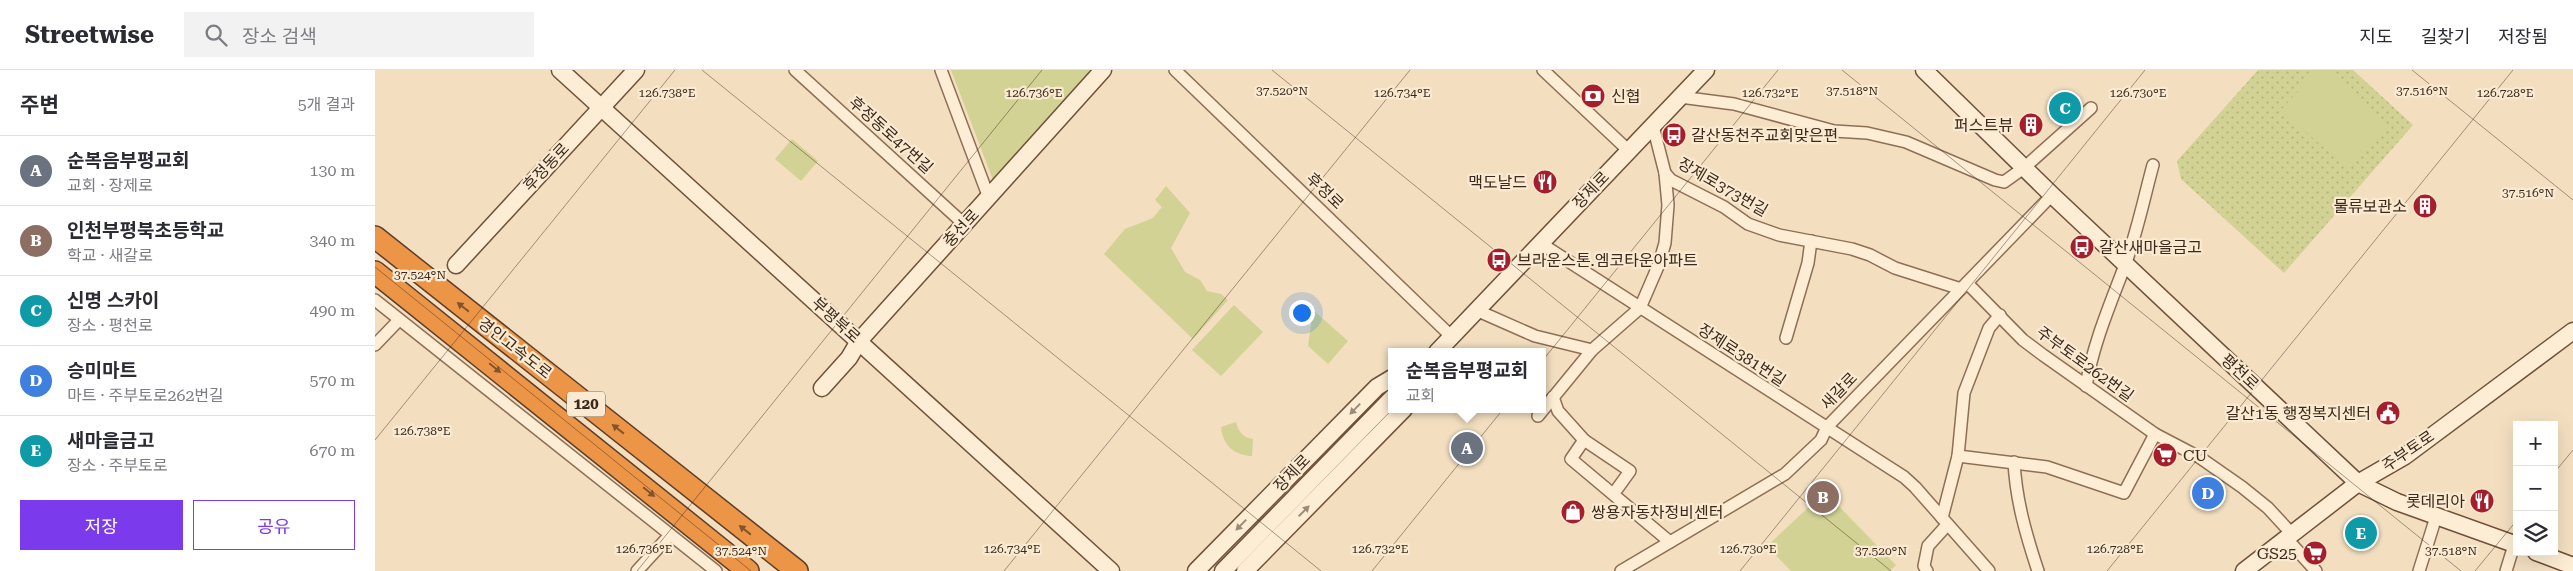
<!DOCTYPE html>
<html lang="ko">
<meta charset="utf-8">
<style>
body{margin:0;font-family:"Roboto Serif","Noto Sans KR",serif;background:#f2f2f3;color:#2b2b33}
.controls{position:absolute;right:15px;bottom:15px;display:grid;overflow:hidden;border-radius:0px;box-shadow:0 5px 20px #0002}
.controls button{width:45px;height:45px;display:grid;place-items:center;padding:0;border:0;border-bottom:1px solid #e1e1e2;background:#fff;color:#2b2b33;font:25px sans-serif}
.you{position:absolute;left:926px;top:242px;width:18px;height:18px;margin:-12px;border:4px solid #fff;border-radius:50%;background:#1a73e8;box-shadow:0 0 0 8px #1a73e833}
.badge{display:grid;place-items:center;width:32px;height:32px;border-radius:50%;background:#7c3aed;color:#fff;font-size:16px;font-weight:700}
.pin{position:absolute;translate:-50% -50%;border:2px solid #fff;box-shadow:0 1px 5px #0006}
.popup{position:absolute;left:1013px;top:278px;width:158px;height:65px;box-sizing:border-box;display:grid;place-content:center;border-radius:0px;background:#fff;filter:drop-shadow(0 1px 4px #0005);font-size:16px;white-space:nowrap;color:#7c7c81}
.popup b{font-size:19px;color:#2b2b33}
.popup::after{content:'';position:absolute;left:50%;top:100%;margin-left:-10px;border:10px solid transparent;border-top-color:#fff}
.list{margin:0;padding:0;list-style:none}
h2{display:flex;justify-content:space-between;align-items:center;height:65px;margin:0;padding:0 20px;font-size:21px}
h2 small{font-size:16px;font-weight:400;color:#7c7c81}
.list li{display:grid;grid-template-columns:32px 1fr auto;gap:15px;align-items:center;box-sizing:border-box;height:70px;padding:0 20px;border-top:1px solid #e1e1e2}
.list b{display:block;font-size:19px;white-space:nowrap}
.list p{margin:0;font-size:16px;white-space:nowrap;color:#7c7c81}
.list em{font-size:16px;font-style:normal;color:#7c7c81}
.actions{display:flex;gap:10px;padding:15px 20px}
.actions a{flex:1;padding:11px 0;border:1px solid #7c3aed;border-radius:0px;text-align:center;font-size:18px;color:#7c3aed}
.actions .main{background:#7c3aed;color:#fff}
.icon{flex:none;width:28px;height:28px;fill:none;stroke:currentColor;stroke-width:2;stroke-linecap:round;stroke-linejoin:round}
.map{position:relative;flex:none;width:2198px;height:501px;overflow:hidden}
header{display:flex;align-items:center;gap:30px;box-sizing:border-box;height:70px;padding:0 25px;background:#fff;border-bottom:1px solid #e1e1e2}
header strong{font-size:24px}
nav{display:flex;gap:28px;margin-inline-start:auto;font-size:18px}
.search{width:350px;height:45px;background:#f2f2f3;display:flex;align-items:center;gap:12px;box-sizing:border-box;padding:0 18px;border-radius:0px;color:#7c7c81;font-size:19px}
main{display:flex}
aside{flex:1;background:#fff}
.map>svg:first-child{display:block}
</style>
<header>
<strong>Streetwise</strong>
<div class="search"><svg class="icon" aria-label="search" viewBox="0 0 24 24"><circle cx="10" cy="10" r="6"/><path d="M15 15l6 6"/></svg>장소 검색</div>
<nav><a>지도</a><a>길찾기</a><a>저장됨</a></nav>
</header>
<main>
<aside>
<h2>주변<small>5개 결과</small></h2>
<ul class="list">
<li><span class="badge" style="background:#6b7280">A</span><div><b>순복음부평교회</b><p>교회 · 장제로</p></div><em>130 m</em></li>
<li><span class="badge" style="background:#8d6e63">B</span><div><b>인천부평북초등학교</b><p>학교 · 새갈로</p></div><em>340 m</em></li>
<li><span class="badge" style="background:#0f9aa8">C</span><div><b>신명 스카이</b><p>장소 · 평천로</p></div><em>490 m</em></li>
<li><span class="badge" style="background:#3f7fe0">D</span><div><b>승미마트</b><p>마트 · 주부토로262번길</p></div><em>570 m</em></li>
<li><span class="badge" style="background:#0f9aa8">E</span><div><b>새마을금고</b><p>장소 · 주부토로</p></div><em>670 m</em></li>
</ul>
<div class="actions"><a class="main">저장</a><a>공유</a></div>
</aside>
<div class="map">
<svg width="2198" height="501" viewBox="0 0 2198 501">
<defs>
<pattern id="grass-dots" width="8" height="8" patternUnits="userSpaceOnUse" patternTransform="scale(1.25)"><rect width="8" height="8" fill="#d1d293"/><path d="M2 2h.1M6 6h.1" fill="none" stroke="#b4b47e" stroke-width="1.8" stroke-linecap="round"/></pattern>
</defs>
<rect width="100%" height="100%" fill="#f3dfc0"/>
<path fill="url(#grass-dots)" d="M 1883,0 L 1978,0 L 2038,55 L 1909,203 L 1806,109 L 1802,91 Z"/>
<g fill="#d1d293">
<path d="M 576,0 L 719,0 L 618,110 Z"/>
<path d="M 1942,0 L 1952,0 L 2013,55 L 1973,99 L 1906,40 Z"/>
<path d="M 417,69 L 443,91 L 426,111 L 400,89 Z"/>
<path d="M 791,116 L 815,143 L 796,178 L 810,202 L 825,210 L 832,221 L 846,224 L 853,230 L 818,269 L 729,184 L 750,159 L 778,148 L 787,137 L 780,130 Z"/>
<path d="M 859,235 L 888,262 L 846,306 L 817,280 Z"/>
<path d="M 938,240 L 973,271 L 953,294 L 933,276 Z"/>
<path d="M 861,352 C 863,361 868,368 878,369 L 877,386 C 858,385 848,375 846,357 Z"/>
<path d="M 1450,422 L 1521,495 L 1515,501 L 1416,501 L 1392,476 Z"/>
</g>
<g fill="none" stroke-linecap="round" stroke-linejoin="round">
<defs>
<g id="street">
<path d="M 420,0 L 589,154"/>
<path d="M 566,0 L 614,128"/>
<path d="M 800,0 L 1076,266"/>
<path d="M 1168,0 L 1254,81"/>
<path d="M 1305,27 L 1359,34 L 1459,61 L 1492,63 L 1531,72 L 1620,110 L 1629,112 L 1650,97 L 1716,38"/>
<path d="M 1278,56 L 1290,103 L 1296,110 L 1349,137 L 1373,154 L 1404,165 L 1477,179 L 1495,185 L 1520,198 L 1586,219"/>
<path d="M 1165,173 L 1529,407 L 1540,417 L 1614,501"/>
<path d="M 1592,213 L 1648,270 L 1668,285 L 1780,364 L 1824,387 L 1867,417 L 1893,438 L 1917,464"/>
<path d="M 0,230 L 341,501"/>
<path d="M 1101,240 L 1160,266 L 1217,280"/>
<path d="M 1411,268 L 1433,193 L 1436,171"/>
<path d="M 0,275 L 24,250"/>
<path d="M 1711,316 C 1718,274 1735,235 1750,195 C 1762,163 1769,128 1778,95"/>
<path d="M 1178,327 L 1183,341 L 1209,370 L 1196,389 L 1295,472"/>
<path d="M 1163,346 L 1217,280 L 1265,238 L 1284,194 L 1290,173 L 1293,135 L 1290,103"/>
<path d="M 1209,370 L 1255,401 L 1242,419"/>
<path d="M 1583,386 L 1672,397 L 1749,423 L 1780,364"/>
<path d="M 1639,392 C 1641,430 1651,465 1663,501"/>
<path d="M 1567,448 L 1583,386 L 1589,323 L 1614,258 L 1625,245"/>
<path d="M 1911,468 L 1941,501"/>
<path d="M 262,501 L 295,465"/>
<path d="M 1246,501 L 1410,404 L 1446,370 L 1452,357 L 1677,125"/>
<path d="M 1552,501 L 1549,496 L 1553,476 L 1572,455"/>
<path d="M 2044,501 L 2061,447"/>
<path d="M 2131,501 L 2139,475"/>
</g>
<g id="secondary">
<path d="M 185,0 L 736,501"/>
<path d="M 1549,0 L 1677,125 L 1983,413 L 2022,432 L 2142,475"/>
<path d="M 81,195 L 261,0"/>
<path d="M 1062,282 L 1331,0"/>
<path d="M 447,318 L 474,288 L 484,271 L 728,0"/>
<path d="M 2161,482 L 2198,496"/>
<path d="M 821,501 L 1002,317 L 1017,308"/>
<path d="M 848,501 L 1017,328"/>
<path d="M 870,501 L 1029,339"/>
<path d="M 1869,501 L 1983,413 L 2030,386 L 2198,261"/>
</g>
<g id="highway">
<path d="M 0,167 L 422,501"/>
<path d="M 0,202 L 373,501"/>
</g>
</defs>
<use href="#street" stroke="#8e6f56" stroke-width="14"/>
<use href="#secondary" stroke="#705039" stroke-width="19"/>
<use href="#highway" stroke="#5c3d2a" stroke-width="24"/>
<use href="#street" stroke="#fdedd4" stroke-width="11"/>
<use href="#secondary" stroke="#fdedd4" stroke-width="16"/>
<use href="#highway" stroke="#ec9547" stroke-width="21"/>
</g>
<defs><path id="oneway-solid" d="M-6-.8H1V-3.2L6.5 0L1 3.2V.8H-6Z" transform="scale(1.25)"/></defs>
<g fill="#82542d">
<use href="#oneway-solid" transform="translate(88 237) rotate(-142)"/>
<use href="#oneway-solid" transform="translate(120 298) rotate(39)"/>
<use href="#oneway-solid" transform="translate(243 359) rotate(-142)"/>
<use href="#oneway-solid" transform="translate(274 422) rotate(39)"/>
<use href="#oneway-solid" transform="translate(370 460) rotate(-142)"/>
</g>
<g fill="#9c8b78">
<use href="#oneway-solid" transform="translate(980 339) rotate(134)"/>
<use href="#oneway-solid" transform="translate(929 441) rotate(-45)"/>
<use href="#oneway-solid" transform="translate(866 455) rotate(134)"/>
</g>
<path fill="none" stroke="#3c291c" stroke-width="1" stroke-opacity="0.45" d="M 327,0 L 946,501M 897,0 L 1516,501M 1467,0 L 2086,501M 2037,0 L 2198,130M 0,197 L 376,501M 0,370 L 300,0M 2179,403 L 2198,380M 262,501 L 667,0M 629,501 L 1035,0M 997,501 L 1403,0M 1365,501 L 1770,0M 1732,501 L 2138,0M 2100,501 L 2142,450"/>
<defs>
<symbol id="bank-disc" viewBox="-11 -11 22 22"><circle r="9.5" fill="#a51e2b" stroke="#f9ead1"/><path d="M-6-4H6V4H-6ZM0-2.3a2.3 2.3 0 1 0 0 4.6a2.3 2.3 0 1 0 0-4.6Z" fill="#fff"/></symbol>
<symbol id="building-disc" viewBox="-11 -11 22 22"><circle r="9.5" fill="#a51e2b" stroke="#f9ead1"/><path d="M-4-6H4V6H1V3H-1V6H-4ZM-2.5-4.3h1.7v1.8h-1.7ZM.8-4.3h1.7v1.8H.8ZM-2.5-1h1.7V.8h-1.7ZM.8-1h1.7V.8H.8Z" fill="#fff"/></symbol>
<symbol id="bus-disc" viewBox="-11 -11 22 22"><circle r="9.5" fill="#a51e2b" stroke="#f9ead1"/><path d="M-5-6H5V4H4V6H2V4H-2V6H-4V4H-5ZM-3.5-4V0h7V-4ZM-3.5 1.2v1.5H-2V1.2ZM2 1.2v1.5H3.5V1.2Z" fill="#fff"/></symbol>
<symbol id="restaurant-disc" viewBox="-11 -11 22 22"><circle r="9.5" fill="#a51e2b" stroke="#f9ead1"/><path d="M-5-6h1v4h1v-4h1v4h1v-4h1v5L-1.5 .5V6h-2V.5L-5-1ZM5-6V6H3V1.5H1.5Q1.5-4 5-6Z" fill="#fff"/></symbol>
<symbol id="civic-disc" viewBox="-11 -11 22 22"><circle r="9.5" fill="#a51e2b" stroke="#f9ead1"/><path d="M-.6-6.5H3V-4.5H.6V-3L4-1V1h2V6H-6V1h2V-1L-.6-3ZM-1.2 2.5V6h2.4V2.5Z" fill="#fff"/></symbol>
<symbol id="supermarket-disc" viewBox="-11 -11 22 22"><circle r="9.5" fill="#a51e2b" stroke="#f9ead1"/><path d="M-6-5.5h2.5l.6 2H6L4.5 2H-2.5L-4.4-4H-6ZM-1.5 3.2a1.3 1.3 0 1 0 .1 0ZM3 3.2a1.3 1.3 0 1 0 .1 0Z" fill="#fff"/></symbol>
<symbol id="shop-disc" viewBox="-11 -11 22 22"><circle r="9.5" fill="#a51e2b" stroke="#f9ead1"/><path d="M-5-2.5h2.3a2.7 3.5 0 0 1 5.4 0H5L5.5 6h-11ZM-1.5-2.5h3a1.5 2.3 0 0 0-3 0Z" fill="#fff"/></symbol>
</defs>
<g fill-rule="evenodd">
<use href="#bank-disc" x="1204" y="12" width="28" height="28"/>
<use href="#building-disc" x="1642" y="41" width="28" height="28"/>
<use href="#bus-disc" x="1285" y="51" width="28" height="28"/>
<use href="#restaurant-disc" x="1156" y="98" width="28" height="28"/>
<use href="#building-disc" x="2036" y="122" width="28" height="28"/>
<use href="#bus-disc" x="1693" y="163" width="28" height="28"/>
<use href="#bus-disc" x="1110" y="176" width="28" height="28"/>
<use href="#civic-disc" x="1999" y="329" width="28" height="28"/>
<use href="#supermarket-disc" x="1776" y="371" width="28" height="28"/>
<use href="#restaurant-disc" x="2093" y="417" width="28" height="28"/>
<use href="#shop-disc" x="1184" y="428" width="28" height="28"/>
<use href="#supermarket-disc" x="1926" y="469" width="28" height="28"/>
</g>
<g text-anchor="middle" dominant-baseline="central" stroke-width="4.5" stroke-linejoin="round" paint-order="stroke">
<rect fill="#f9ead1" stroke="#756352" stroke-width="1" x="192" y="321.5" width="38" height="25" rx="4"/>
<g font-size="15" font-weight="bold" fill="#3c291c">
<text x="211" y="334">120</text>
</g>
<g font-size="16" fill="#3c291c" stroke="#f9ead1" text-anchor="start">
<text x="1236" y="26">신협</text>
<text x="1638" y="55" text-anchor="end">퍼스트뷰</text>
<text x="1316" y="65">갈산동천주교회맞은편</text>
<text x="1152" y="112" text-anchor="end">맥도날드</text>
<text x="2032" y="136" text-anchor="end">물류보관소</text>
<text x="1724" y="177">갈산새마을금고</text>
<text x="1142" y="190">브라운스톤.엠코타운아파트</text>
<text x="1996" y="343" text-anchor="end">갈산1동 행정복지센터</text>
<text x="1808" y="385">CU</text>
<text x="2090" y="431" text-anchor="end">롯데리아</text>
<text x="1216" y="442">쌍용자동차정비센터</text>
<text x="1922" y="483" text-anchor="end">GS25</text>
</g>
<g font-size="16" fill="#3c291c" stroke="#f9ead1">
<text transform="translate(516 65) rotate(42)">후정동로47번길</text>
<text transform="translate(171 97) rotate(-47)">후정동로</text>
<text transform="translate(1348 117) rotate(30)">장제로373번길</text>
<text transform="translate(1216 120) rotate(-46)">장제로</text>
<text transform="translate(950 121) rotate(44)">후정로</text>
<text transform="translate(586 158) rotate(-47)">충선로</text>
<text transform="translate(461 250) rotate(42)">부평북로</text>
<text transform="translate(140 278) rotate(38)">경인고속도로</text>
<text transform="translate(1367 285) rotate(33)">장제로381번길</text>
<text transform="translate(1710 294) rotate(36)">주부토로262번길</text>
<text transform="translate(1865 302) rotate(43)">평천로</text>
<text transform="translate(1464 321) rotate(-46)">새갈로</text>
<text transform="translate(2033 381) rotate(-34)">주부토로</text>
<text transform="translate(917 403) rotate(-46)">장제로</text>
</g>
</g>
<g font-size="12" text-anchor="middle" fill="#3c291c" stroke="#f9ead1" stroke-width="4.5" stroke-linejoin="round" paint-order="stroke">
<text x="907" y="25">37.520°N</text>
<text x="1477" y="25">37.518°N</text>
<text x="2047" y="25">37.516°N</text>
<text x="292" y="27">126.738°E</text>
<text x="659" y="27">126.736°E</text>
<text x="1027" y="27">126.734°E</text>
<text x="1395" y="27">126.732°E</text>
<text x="1763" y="27">126.730°E</text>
<text x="2130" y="27">126.728°E</text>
<text x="2153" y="127">37.516°N</text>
<text x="45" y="209">37.524°N</text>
<text x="47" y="365">126.738°E</text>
<text x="269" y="483">126.736°E</text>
<text x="637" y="483">126.734°E</text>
<text x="1005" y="483">126.732°E</text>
<text x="1373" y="483">126.730°E</text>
<text x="1740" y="483">126.728°E</text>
<text x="366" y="485">37.524°N</text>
<text x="1506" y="485">37.520°N</text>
<text x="2076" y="485">37.518°N</text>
</g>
</svg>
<div class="controls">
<button>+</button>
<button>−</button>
<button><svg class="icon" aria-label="layers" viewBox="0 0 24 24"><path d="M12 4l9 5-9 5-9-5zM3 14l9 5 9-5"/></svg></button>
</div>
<div class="you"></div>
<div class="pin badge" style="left:1092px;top:378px;background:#6b7280">A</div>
<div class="popup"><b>순복음부평교회</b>교회</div>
<div class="pin badge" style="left:1448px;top:427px;background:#8d6e63">B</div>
<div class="pin badge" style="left:1690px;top:38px;background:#0f9aa8">C</div>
<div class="pin badge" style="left:1833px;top:423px;background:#3f7fe0">D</div>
<div class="pin badge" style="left:1986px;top:463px;background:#0f9aa8">E</div>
</div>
</main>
